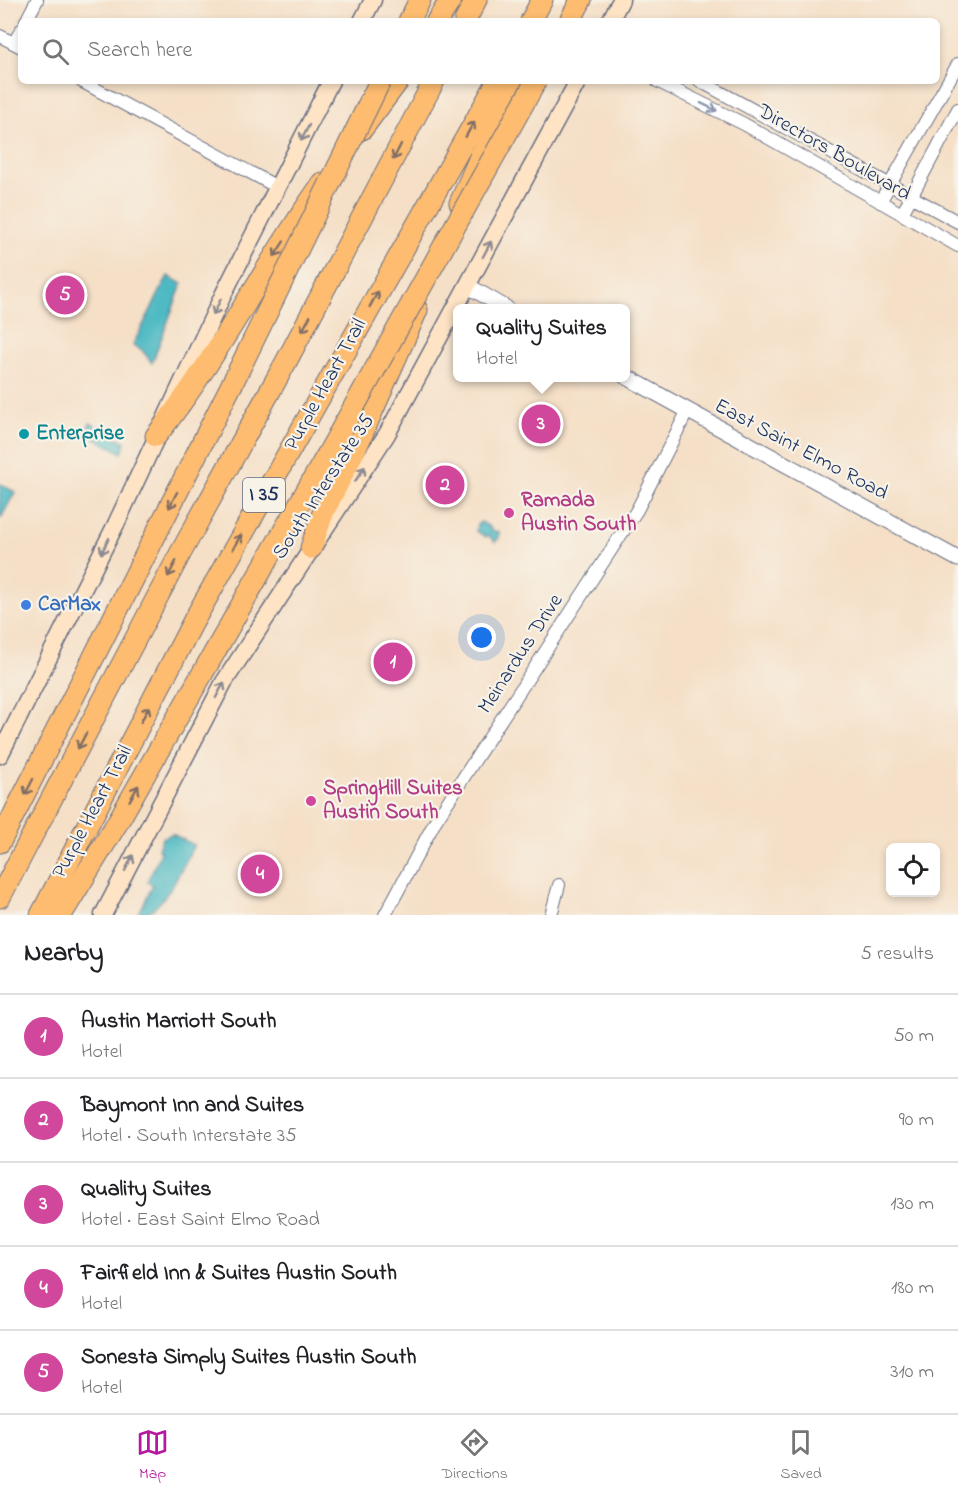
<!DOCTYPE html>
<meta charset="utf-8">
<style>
body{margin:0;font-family:"Indie Flower",sans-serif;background:#f6f6f6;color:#202124}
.controls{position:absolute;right:18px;bottom:18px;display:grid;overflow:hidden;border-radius:9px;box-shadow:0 3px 9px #0003}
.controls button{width:54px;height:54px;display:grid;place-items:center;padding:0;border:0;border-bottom:2px solid #e0e0e0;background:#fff;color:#202124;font:30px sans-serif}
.you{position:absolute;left:482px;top:638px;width:21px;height:21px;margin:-15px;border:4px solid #fff;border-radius:50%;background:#1a73e8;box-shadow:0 0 0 9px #1a73e833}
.badge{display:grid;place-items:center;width:39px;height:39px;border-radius:50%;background:#b5179e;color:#fff;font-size:20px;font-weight:700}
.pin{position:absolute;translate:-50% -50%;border:3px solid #fff;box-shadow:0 2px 6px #0006}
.popup{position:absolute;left:453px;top:304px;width:177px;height:78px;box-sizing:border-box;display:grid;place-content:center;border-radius:9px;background:#fff;filter:drop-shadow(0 2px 4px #0005);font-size:20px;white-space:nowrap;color:#757577}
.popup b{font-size:22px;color:#202124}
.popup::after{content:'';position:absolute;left:50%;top:100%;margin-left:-12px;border:12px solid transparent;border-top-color:#fff}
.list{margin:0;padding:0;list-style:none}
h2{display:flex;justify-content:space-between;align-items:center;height:78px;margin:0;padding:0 24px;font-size:26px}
h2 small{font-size:20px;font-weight:400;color:#757577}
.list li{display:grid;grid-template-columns:39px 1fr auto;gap:18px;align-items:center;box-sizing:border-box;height:84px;padding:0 24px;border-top:2px solid #e0e0e0}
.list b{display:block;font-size:22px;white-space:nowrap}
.list p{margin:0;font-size:20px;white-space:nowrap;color:#757577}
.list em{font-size:20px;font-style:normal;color:#757577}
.icon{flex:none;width:33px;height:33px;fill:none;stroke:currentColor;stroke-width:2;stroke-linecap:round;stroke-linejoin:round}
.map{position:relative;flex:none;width:958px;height:915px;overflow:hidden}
.search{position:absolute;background:#fff;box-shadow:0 3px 9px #0003;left:18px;right:18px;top:18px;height:66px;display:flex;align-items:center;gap:15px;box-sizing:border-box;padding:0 21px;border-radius:9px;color:#757577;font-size:22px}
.sheet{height:498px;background:#fff}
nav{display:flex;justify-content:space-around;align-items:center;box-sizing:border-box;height:84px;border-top:2px solid #e0e0e0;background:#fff;font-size:16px;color:#757577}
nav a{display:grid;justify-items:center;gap:3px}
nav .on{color:#b5179e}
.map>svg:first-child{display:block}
</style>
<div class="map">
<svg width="958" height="915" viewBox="0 0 958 915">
<rect width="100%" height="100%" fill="#f7f3e8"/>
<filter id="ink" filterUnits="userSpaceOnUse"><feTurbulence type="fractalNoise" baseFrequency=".0167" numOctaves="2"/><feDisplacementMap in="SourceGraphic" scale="12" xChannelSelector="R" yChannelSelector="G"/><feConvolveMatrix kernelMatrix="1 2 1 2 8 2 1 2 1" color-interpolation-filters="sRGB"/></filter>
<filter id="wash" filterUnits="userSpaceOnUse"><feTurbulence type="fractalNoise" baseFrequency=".008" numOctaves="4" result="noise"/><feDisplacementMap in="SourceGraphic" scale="24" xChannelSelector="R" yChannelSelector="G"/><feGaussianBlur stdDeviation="1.35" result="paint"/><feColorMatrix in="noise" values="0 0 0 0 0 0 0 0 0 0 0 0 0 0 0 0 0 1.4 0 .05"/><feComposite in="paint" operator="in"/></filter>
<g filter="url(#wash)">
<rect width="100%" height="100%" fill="#f5dfc6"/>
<g fill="#4ab8c2" stroke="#327490" stroke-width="1.5">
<path d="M 168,276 L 182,284 L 152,363 L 142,350 L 133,345 Z"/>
<path d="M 90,423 L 125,442 L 122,453 L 85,433 Z"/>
<path d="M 0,484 L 15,492 L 1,518 L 0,517 Z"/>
<path d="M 481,522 L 491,528 L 491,531 L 499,532 L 499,538 L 495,542 L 489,536 L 486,537 L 476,531 L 477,525 Z"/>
<path d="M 172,834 L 194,845 C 184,864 162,915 138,915 L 153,885 L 147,882 L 161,852 L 158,849 L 162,838 Z"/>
</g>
</g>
<g filter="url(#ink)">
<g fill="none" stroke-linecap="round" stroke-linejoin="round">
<defs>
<g id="minor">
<path d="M 26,21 L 37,0"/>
<path d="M 0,36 L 21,47"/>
<path d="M 14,43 L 21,30"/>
<path d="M 81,81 L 277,187"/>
<path d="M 657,81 L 744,124 L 958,246"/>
<path d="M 700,81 L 958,222"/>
<path d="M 880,202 L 958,64"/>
<path d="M 902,214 L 958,109"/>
<path d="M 385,915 L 436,820 L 637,510 L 687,412"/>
<path d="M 551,915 L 559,885"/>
</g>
<g id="tertiary">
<path d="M 468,286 L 506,308"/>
<path d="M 625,376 L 958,559"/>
</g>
<g id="secondary">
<path d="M 362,21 L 373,0"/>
<path d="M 610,21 L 621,0"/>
<path d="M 0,755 L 116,524 L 223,295 L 331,81"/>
<path d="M 103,915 L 224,682 L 387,434 L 578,81"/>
</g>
<g id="motorway">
<path d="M 409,21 L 420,0"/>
<path d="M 437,21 L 451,0"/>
<path d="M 465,21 L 476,0"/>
<path d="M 531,21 L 542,0"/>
<path d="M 570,21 L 581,0"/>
<path d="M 362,129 L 398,81"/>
<path d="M 460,203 L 513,81"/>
<path d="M 156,436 C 219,357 264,265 323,183"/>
<path d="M 311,548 L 323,513 L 360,439 L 417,310"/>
<path d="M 0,842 L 232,384"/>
<path d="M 0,897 L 180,554 L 286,362 L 434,81"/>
<path d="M 41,915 L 193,622 L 498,81"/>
<path d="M 61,915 L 116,825 L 326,457"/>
</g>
</defs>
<use href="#minor" stroke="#676d82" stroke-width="14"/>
<use href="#tertiary" stroke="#676d82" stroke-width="17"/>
<use href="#secondary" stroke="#676d82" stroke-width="19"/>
<use href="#motorway" stroke="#676d82" stroke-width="23"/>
<use href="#minor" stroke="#fff" stroke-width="12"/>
<use href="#tertiary" stroke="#fff" stroke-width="15"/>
<use href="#secondary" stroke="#fee4c5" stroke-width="16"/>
<use href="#motorway" stroke="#fdbc6f" stroke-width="21"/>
<defs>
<g id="motorway-bridge">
<path d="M 232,384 L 380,81"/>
<path d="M 326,457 L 536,81"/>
</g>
</defs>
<use href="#motorway-bridge" stroke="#676d82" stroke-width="23" stroke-linecap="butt"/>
<use href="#motorway-bridge" stroke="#fdbc6f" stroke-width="21"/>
</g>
<defs><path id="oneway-shaft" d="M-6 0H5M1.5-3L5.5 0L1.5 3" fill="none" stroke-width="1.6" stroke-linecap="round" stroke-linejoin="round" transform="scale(1.5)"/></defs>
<use stroke="#8d97ae" href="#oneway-shaft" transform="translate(709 107) rotate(26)"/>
<g stroke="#816e66">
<use href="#oneway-shaft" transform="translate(470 129) rotate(-61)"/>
<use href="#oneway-shaft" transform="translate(397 152) rotate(117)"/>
<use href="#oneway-shaft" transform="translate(279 249) rotate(123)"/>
<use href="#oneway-shaft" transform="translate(374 299) rotate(-61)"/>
<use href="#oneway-shaft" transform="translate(306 324) rotate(118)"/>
<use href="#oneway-shaft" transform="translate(173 500) rotate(117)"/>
<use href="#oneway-shaft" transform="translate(237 542) rotate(-61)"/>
<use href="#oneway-shaft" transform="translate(172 569) rotate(118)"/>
<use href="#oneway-shaft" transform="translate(145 714) rotate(-62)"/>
<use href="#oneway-shaft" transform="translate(82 741) rotate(118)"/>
<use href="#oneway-shaft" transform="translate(29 787) rotate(117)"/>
<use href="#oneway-shaft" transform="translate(134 793) rotate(-60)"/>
</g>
<g stroke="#8c8a92">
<use href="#oneway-shaft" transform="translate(305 133) rotate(117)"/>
<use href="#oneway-shaft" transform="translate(487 249) rotate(-62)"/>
<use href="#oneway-shaft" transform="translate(217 307) rotate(115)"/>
<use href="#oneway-shaft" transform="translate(360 474) rotate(-56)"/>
<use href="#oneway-shaft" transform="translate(105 546) rotate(117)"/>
<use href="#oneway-shaft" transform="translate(220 690) rotate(-62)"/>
<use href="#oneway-shaft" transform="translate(129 863) rotate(-63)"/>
</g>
</g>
<circle fill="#0f9aa8" stroke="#f7f3e8" stroke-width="2" cx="24" cy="434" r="6"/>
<g fill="#d1479c" stroke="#f7f3e8" stroke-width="2">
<circle cx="509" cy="513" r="6"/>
<circle cx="311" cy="801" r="6"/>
</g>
<circle fill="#3f7fe0" stroke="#f7f3e8" stroke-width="2" cx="26" cy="605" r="6"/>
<g text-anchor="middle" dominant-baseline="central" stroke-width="4.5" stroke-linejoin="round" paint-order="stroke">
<rect fill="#f7f3e8" stroke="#5d6a87" stroke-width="1.5" x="243" y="478" width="42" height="34" rx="4.5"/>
<g font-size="20" font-weight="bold" fill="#1b2f5e">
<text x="264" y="495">I 35</text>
</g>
<g font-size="21" fill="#1b2f5e" stroke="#f7f3e8">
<text transform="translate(834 153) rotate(30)">Directors Boulevard</text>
<text transform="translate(326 385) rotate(-61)">Purple Heart Trail</text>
<text transform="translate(801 450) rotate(28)">East Saint Elmo Road</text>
<text transform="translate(324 487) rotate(-57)">South Interstate 35</text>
<text transform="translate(521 654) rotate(-57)">Meinardus Drive</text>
<text transform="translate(93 812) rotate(-62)">Purple Heart Trail</text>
</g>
<g font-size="21" font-weight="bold" fill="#0d838f" stroke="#f7f3e8" text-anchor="start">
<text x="36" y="434">Enterprise</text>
</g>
<g font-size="21" font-weight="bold" fill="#b23c85" stroke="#f7f3e8" text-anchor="start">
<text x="521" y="501">Ramada<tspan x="521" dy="24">Austin South</tspan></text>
<text x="323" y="789">SpringHill Suites<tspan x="323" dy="24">Austin South</tspan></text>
</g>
<g font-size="21" font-weight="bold" fill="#366cbe" stroke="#f7f3e8" text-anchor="start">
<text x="38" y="605">CarMax</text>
</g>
</g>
</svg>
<div class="controls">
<button><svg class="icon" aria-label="locate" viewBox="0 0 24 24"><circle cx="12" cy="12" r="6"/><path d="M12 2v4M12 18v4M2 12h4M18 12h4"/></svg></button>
</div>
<div class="you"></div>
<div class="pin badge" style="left:393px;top:662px;background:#d1479c">1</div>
<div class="pin badge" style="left:445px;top:485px;background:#d1479c">2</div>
<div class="pin badge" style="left:541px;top:424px;background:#d1479c">3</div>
<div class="popup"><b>Quality Suites</b>Hotel</div>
<div class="pin badge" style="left:260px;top:874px;background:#d1479c">4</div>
<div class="pin badge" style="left:65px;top:295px;background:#d1479c">5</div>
<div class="search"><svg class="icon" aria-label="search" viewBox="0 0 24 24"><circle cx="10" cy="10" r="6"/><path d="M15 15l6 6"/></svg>Search here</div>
</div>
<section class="sheet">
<h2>Nearby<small>5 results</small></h2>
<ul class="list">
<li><span class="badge" style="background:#d1479c">1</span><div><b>Austin Marriott South</b><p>Hotel</p></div><em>50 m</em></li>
<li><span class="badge" style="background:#d1479c">2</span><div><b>Baymont Inn and Suites</b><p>Hotel · South Interstate 35</p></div><em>90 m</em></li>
<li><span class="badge" style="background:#d1479c">3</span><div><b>Quality Suites</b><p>Hotel · East Saint Elmo Road</p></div><em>130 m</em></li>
<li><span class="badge" style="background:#d1479c">4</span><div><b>Fairfield Inn &amp; Suites Austin South</b><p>Hotel</p></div><em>180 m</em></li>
<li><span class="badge" style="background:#d1479c">5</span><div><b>Sonesta Simply Suites Austin South</b><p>Hotel</p></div><em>310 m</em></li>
</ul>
</section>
<nav>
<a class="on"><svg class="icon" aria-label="map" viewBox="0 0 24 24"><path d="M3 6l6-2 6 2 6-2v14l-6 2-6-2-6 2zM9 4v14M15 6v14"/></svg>Map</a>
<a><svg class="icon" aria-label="directions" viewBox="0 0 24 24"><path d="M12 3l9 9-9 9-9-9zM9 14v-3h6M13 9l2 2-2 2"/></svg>Directions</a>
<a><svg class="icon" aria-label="saved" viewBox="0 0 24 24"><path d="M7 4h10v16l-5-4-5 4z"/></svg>Saved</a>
</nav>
